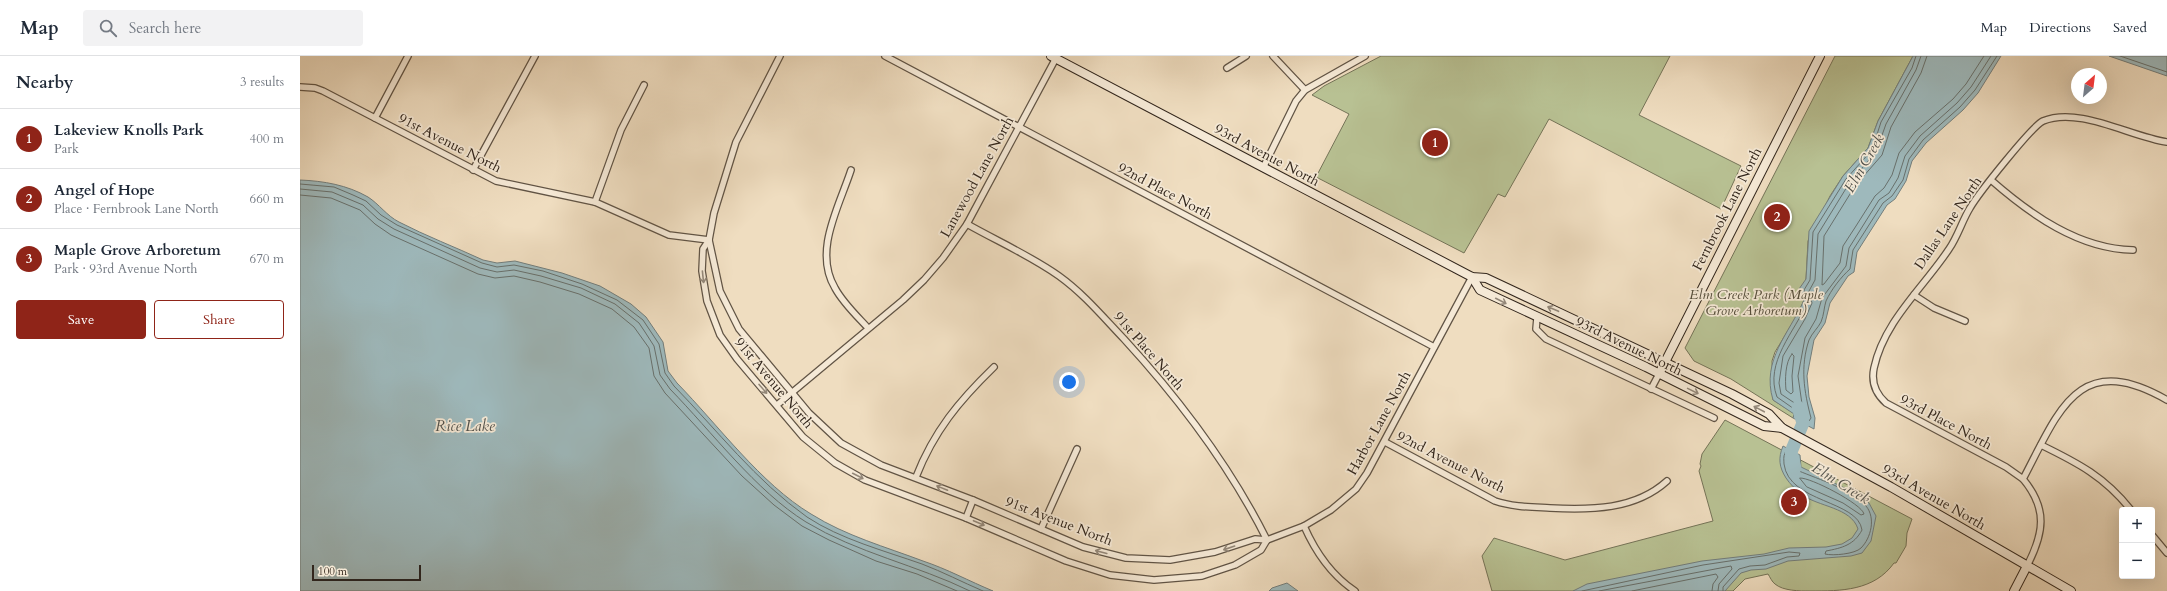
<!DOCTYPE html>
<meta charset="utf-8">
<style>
body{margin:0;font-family:Cardo,serif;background:#f2f2f3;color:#1f2937}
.controls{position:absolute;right:12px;bottom:12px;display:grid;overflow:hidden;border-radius:4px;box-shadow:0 4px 16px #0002}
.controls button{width:36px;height:36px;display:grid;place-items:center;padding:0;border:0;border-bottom:1px solid #e0e1e3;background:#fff;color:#1f2937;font:20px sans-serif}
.compass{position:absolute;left:1771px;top:12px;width:36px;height:36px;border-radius:50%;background:#fff;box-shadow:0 4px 16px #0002;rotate:28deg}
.scale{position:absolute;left:12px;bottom:10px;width:109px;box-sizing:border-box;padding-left:4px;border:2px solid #32261c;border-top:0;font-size:11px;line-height:14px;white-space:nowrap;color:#32261c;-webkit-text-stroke:3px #f5e9d6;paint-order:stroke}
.you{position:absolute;left:769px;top:326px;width:14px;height:14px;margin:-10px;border:3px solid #fff;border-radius:50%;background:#1a73e8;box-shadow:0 0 0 6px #1a73e833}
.badge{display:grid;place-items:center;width:26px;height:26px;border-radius:50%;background:#8f2418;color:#fff;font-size:13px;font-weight:700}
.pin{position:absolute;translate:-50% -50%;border:2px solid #fff;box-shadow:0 1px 4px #0006}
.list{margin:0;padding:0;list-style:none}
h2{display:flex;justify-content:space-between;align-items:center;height:52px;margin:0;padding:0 16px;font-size:17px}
h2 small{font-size:13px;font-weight:400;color:#747a83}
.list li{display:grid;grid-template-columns:26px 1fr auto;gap:12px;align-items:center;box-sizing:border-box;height:60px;padding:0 16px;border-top:1px solid #e0e1e3}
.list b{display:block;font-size:15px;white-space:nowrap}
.list p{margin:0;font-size:13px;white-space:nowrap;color:#747a83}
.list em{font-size:13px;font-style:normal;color:#747a83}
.actions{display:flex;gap:8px;padding:12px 16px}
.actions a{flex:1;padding:9px 0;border:1px solid #8f2418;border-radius:4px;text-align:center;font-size:14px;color:#8f2418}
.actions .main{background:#8f2418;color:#fff}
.icon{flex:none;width:22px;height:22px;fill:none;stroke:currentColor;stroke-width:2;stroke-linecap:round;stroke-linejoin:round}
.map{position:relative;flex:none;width:1867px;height:535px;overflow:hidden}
header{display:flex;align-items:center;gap:24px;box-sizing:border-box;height:56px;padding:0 20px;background:#fff;border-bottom:1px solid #e0e1e3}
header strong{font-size:19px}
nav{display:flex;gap:22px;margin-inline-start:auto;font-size:14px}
.search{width:280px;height:36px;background:#f2f2f3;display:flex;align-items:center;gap:10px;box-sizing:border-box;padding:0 14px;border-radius:4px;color:#747a83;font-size:15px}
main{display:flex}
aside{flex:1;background:#fff}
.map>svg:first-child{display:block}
</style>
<header>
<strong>Map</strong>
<div class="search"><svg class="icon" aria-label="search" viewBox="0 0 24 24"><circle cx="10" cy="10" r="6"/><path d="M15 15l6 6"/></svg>Search here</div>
<nav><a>Map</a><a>Directions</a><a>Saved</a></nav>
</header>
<main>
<aside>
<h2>Nearby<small>3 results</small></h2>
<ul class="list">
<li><span class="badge">1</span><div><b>Lakeview Knolls Park</b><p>Park</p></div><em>400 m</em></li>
<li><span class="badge">2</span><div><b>Angel of Hope</b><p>Place · Fernbrook Lane North</p></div><em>660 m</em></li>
<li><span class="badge">3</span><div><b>Maple Grove Arboretum</b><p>Park · 93rd Avenue North</p></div><em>670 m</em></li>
</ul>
<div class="actions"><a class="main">Save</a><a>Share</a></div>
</aside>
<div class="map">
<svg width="1867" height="535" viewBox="0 0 1867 535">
<rect width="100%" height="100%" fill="#efddc0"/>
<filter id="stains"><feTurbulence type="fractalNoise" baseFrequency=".005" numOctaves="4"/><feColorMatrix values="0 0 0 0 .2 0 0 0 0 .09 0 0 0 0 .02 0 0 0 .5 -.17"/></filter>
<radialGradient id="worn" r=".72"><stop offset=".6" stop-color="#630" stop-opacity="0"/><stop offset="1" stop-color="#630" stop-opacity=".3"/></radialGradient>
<g fill="#b8c193" stroke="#757458">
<path d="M 1081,0 L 1370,0 L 1339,59 L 1441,110 L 1421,153 L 1249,63 L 1205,141 L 1198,138 L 1164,197 L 1016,121 L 1049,58 L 1012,39 L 1024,30 Z"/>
<path d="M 1535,0 L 1613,0 L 1578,65 L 1568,92 L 1543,120 L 1530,140 L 1508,185 L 1506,223 L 1501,239 L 1504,244 L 1498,258 L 1475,296 L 1472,305 L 1473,344 L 1495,358 L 1493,362 L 1431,323 L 1394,305 L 1385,292 Z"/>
<path d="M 1425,364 L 1612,463 L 1607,477 L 1606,490 L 1596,507 L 1594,507 C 1574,535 1541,535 1510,535 C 1500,535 1483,535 1475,528 C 1472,526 1470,521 1468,518 L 1445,523 L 1433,535 L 1192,535 L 1182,500 L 1194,482 L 1265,504 L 1413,465 L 1399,415 L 1401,410 L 1400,408 L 1402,398 Z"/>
</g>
<g fill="#9eb9bc" stroke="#737e7c">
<path d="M 1613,0 L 1701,0 L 1678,37 L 1663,54 L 1626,87 L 1612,105 L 1606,125 L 1595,143 L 1587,149 L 1557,196 L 1554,216 L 1548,220 L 1530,247 L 1525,267 L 1514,284 L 1507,320 L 1509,341 L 1515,362 L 1514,373 L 1493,362 L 1494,358 L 1473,344 C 1461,304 1489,278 1504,244 L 1499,233 L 1506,223 L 1509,175 L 1543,120 L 1568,92 L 1578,65 Z"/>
<path d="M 1809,0 L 1867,0 L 1867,20 Z"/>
<path d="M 0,124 C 24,125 47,129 68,141 C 79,148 87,160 99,166 C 126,180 155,191 183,204 L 197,207 L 215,205 L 262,217 L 300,230 L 331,248 L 346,261 L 363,286 L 368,315 L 377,327 C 418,369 461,428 511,458 C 546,480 586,491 623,505 C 647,513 669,525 693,535 L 0,535 Z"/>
<path d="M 1483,390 L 1500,399 L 1501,411 L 1555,437 L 1569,447 L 1576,460 L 1571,485 L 1562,497 L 1551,500 L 1488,505 L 1466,513 L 1451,514 L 1441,517 L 1425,535 L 1273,535 L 1287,528 L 1402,505 L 1464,498 L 1489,492 L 1526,491 L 1542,488 L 1552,482 L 1558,473 C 1551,451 1518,451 1501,438 C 1496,434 1490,428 1486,422 C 1479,411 1478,402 1483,390 Z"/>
<path d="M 987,527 L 998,535 L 969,535 L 972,532 Z"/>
</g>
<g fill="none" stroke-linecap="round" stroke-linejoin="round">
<g stroke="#68706c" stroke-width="1">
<path d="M 1616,0 L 1612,12 L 1581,66 L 1572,94 L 1546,123 L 1513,176 L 1510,224 L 1504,234 L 1508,245 C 1495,276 1464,306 1477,341 L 1497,355 L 1499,360 L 1509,365 L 1511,362 C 1504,335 1500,311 1509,284 C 1512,277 1518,272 1521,266 C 1524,259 1524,251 1526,245 C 1531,234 1541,221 1550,213 L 1553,194 L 1583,147 L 1592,140 L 1603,124 L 1609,103 L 1623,84 L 1660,51 L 1675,34 L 1697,0"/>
<path d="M 1621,0 L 1616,14 L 1586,68 L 1576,96 L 1550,126 L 1518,178 L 1515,224 L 1509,235 L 1512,247 L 1505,263 L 1483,300 L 1479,327 L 1481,338 L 1499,350 L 1502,348 L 1498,320 L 1505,282 L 1516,263 L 1522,242 L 1546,210 L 1549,192 L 1579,144 L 1589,137 L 1598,122 L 1605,100 L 1620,80 L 1657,47 L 1671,31 L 1691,0"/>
<path d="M 1627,0 L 1621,17 L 1591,71 L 1582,99 L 1555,130 L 1524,180 L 1522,229 L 1524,228 L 1540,207 L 1543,190 L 1556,170 L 1575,140 L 1584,132 L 1592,119 L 1599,97 L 1615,76 L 1653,43 L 1666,28 L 1684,0"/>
<path d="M 1820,0 L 1867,16"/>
<path d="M 0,128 L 34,131 L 53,139 L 66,145 L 81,159 L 97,169 L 182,207 L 197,211 L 214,209 L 243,215 L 282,228 L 317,244 L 343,264 L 359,288 L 365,317 L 374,330 C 417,374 456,425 507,461 C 540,483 585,495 622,508 C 643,516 662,526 683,535"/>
<path d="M 0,133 L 32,136 L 63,149 L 78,163 L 94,173 L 180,212 L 197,216 L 214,214 L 241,220 L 281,232 L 315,248 L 339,267 L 345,276 L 354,290 L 360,319 L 370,333 C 412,376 456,435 506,466 C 557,497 617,509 670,535"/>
<path d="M 0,139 L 31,142 L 60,154 L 75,168 L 91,179 L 178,218 L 195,222 L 214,220 L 240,226 L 279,238 L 312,253 L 334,271 L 349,292 L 354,320 L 365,337 L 442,420 L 474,449 L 502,470 L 529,484 L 576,505 L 617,518 L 657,535"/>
<path d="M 1492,298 L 1494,300 L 1492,320 L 1493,336 L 1491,338 L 1486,334 C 1485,324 1485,306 1492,298 Z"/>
<path d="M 1485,397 L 1496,402 L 1499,415 C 1518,423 1553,434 1566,450 C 1576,462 1571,482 1561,492 C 1555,498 1533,500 1525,498 L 1526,495 C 1542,492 1554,489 1562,474 C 1558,444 1489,447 1484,408 C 1484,404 1483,401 1485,397 Z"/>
<path d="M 1500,422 C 1510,421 1562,448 1564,458 L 1561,459 L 1543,447 L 1507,431 Z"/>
<path d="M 1282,535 L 1403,509 L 1489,496 L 1500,497 L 1499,500 L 1487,501 L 1465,509 L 1450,510 L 1439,513 L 1423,531 L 1423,535"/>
<path d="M 1299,535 L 1431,510 L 1432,513 L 1419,528 L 1418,535"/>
<path d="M 1332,535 L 1416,518 L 1418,521 L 1413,528 L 1412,535"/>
</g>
<path stroke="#9eb9bc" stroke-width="13" d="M 1495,412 L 1491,396 L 1503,367 L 1498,351"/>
<defs>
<g id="street">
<path d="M 480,0 L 436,86 L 414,157 L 409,184 L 403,193 L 402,215 L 407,245 L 420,279 L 437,303 L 503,381 L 535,407 L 565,424 L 666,462 L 766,505 L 810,519 L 854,524 L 902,520 L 935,509 L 961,494 L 967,484"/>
<path d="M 585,0 L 1134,291"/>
<path d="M 973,0 L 1005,34"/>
<path d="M 927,12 L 946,0"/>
<path d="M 0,31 L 15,32 L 23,35 L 196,125 L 295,146 L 369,179 L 409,184"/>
<path d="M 75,62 L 108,0"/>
<path d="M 963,112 L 996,45 L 1005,34 L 1065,0"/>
<path d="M 173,114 L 235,0"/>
<path d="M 551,114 C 539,151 513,195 535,232 C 543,247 557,260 568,272"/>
<path d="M 1691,124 C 1731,159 1779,193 1833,194"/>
<path d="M 295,146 L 321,74 L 344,29"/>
<path d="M 667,168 C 697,185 731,200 759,220 C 784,238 803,261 824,283 C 880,344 930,410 967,484"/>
<path d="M 409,184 L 420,235 L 439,273 L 509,357 L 541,387 L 581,409 L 673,444 L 783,491 L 826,502 L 870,504 L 915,496 L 955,483 L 967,484 L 1004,470 L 1031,454 L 1056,433 L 1067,417 L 1172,221"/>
<path d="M 1614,239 L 1634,252 L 1665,265"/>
<path d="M 1237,262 L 1236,273 L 1246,283 L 1414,362"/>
<path d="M 1351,333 L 1359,318"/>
<path d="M 477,349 L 603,244 L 624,224 L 643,202 L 667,168 L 756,2"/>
<path d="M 1085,386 L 1195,445 C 1213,451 1232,451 1250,452 C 1291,454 1335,454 1367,425"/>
<path d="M 1741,389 C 1778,407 1805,421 1831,454"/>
<path d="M 616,421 C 634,375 659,345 694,311"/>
<path d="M 1723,423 L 1706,411 L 1586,347 C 1576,338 1571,326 1574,312 C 1584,265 1624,231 1649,193 C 1658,180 1662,165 1670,152 C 1678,138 1732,70 1743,65 C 1779,50 1831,81 1867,86"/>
<path d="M 666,462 L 673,444"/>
<path d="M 1004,470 C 1015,495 1031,519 1055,535"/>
<path d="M 741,473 L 777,393"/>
<path d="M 1852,479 L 1867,497"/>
<path d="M 1727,510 C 1744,477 1748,453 1723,423 C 1759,355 1778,293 1867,344"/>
</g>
<g id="secondary">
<path d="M 751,0 L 1172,221 L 1186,222 L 1432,338 L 1469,358 L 1482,372 L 1591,431 L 1771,535"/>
<path d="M 1172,221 L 1180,234 L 1346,311 L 1464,370 L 1482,372"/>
<path d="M 1359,318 L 1520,0"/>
<path d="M 1714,535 L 1727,510"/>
</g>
</defs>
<use href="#street" stroke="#615445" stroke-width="8"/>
<use href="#secondary" stroke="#32261c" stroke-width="10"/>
<use href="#street" stroke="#f5e9d6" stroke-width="5.5"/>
<use href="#secondary" stroke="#f5e9d6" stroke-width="8"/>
</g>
<defs><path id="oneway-shaft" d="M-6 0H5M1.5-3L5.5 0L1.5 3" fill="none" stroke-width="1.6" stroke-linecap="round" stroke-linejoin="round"/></defs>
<g stroke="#948879">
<use href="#oneway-shaft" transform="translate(403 221) rotate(84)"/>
<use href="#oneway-shaft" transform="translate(1201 245) rotate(27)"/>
<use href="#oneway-shaft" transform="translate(1253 253) rotate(-157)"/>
<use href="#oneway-shaft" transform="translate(463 333) rotate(49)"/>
<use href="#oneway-shaft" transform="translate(1393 335) rotate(26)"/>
<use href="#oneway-shaft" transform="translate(1459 353) rotate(-152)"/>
<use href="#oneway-shaft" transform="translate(558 420) rotate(27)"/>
<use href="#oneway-shaft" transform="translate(642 432) rotate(-158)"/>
<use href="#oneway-shaft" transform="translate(679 467) rotate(23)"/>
<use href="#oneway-shaft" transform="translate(929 492) rotate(161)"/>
<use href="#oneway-shaft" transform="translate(801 496) rotate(-165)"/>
</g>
<g text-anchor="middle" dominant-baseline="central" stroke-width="3.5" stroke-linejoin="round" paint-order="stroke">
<g font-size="14" fill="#32261c" stroke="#f5e9d6">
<text transform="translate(150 87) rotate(27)">91st Avenue North</text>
<text transform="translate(967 99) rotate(28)">93rd Avenue North</text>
<text transform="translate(677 121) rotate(-61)">Lanewood Lane North</text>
<text transform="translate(865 135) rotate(28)">92nd Place North</text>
<text transform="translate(1427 153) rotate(-63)">Fernbrook Lane North</text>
<text transform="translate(1648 167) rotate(-56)">Dallas Lane North</text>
<text transform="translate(1329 290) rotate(26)">93rd Avenue North</text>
<text transform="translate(849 295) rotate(49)">91st Place North</text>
<text transform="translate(474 327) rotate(50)">91st Avenue North</text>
<text transform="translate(1646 366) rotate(28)">93rd Place North</text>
<text transform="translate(1079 367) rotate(-61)">Harbor Lane North</text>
<text transform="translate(1151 406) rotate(27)">92nd Avenue North</text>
<text transform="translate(1634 441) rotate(30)">93rd Avenue North</text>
<text transform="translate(759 465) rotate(21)">91st Avenue North</text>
</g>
<g font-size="14" font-style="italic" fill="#544d3a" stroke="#f5e9d6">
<text x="1456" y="238">Elm Creek Park (Maple<tspan x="1456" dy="16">Grove Arboretum)</tspan></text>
</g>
<g font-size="15" font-style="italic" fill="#52524c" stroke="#f5e9d6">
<text transform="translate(1564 107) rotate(-60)">Elm Creek</text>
<text x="165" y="370">Rice Lake</text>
<text transform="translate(1541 427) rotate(32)">Elm Creek</text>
</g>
</g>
<rect width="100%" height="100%" filter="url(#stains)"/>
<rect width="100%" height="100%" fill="url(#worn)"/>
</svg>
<div class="controls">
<button>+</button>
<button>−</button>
</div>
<svg class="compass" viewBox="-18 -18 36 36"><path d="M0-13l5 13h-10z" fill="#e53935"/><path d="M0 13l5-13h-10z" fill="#747a83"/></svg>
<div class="scale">100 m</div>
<div class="you"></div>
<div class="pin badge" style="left:1135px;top:87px">1</div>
<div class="pin badge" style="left:1477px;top:161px">2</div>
<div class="pin badge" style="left:1494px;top:446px">3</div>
</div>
</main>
